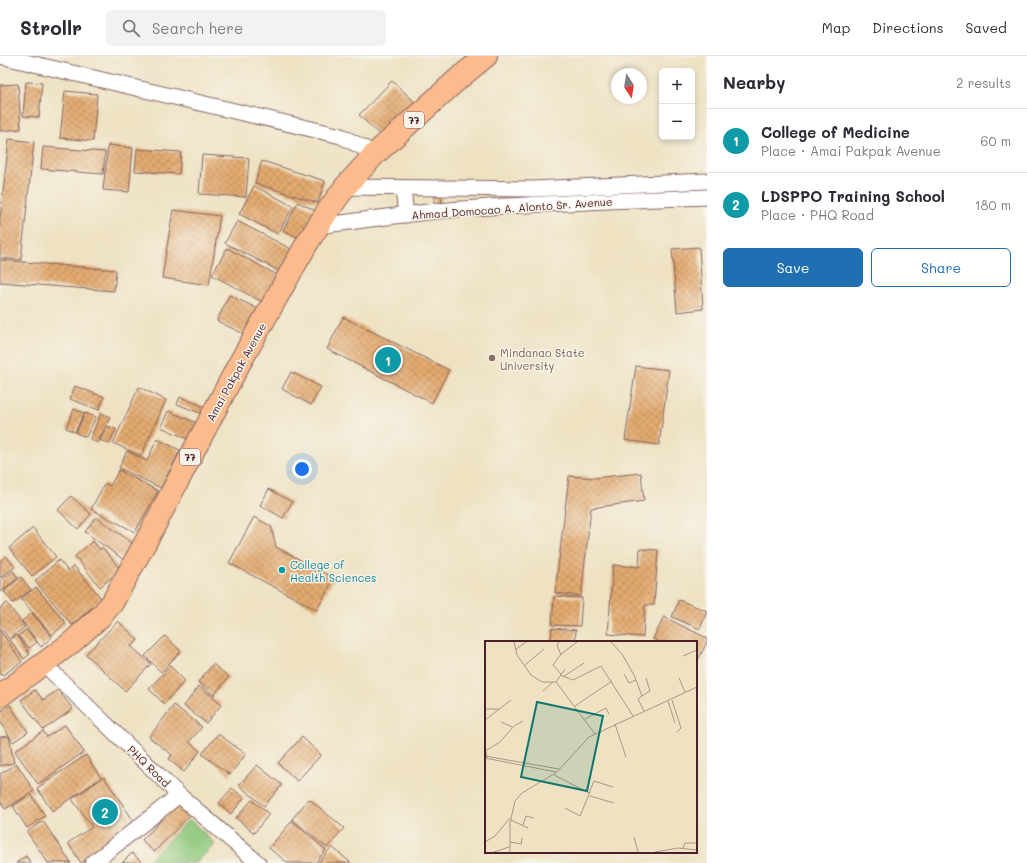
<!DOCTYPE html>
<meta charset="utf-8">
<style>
body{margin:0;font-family:Mali,sans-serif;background:#f2f2f3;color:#2b2b33}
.controls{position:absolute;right:12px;top:12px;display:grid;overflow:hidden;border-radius:6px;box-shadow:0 2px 6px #0003}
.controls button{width:36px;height:36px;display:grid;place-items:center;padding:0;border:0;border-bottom:1px solid #e1e1e2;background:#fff;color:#2b2b33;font:20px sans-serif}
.compass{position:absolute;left:611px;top:12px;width:36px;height:36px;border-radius:50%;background:#fff;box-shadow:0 2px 6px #0003;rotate:168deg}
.you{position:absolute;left:302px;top:413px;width:14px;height:14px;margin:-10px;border:3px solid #fff;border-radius:50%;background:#1a73e8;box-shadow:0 0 0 6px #1a73e833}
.badge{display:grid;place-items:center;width:26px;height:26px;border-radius:50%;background:#1f6fb2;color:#fff;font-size:13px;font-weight:700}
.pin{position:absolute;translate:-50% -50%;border:2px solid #fff;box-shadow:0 1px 4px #0006}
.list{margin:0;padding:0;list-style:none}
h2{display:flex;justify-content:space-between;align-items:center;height:52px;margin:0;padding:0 16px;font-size:17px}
h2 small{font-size:13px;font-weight:400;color:#7c7c81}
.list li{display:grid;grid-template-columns:26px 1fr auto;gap:12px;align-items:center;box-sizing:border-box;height:64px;padding:0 16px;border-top:1px solid #e1e1e2}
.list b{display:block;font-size:15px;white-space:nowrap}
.list p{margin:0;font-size:13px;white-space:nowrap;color:#7c7c81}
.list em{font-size:13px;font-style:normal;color:#7c7c81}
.actions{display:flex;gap:8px;padding:12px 16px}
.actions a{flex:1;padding:9px 0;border:1px solid #1f6fb2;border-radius:6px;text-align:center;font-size:14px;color:#1f6fb2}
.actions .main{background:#1f6fb2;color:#fff}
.icon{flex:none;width:22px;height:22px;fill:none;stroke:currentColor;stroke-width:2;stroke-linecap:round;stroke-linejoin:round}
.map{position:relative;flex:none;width:707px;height:807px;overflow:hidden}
header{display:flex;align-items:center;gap:24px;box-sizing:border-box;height:56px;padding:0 20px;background:#fff;border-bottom:1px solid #e1e1e2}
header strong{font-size:19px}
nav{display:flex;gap:22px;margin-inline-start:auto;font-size:14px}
.search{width:280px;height:36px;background:#f2f2f3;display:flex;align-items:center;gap:10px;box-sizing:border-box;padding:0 14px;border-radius:6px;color:#7c7c81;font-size:15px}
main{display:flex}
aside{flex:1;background:#fff}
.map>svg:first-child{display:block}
</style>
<header>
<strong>Strollr</strong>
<div class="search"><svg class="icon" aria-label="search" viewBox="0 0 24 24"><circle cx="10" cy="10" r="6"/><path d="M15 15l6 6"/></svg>Search here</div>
<nav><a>Map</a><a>Directions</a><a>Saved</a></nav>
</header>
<main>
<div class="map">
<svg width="707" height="807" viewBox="0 0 707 807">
<defs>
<pattern id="building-cross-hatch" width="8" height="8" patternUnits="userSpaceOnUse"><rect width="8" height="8" fill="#e4ab71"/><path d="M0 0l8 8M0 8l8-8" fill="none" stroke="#bb8b5d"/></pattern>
</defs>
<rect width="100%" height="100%" fill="#f7f3e8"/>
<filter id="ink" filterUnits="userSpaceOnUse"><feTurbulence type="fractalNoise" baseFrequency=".025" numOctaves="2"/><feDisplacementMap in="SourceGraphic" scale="8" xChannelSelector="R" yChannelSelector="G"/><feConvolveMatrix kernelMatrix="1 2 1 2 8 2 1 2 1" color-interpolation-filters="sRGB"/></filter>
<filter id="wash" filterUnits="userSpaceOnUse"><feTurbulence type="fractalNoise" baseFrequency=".012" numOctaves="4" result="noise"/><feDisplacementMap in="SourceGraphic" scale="16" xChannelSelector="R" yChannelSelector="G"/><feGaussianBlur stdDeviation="0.9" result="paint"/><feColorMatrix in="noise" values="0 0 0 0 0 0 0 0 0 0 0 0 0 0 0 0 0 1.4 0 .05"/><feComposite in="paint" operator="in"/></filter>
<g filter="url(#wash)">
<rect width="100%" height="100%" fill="#eee2c3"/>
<path fill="#8fc97e" stroke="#6c7454" d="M 189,763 L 215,788 L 196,807 L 146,807 Z"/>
<g id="blocks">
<g fill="url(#building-cross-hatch)">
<path d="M 392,25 L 415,46 L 382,81 L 359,59 Z"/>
<path d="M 26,26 L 42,27 L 39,61 L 23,60 Z"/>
<path d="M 18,28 L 21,73 L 0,75 L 0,29 Z"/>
<path d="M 65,35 L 97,38 L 93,85 L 60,82 Z"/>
<path d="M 9,83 L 34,86 L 21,204 L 0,202 L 0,163 Z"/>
<path d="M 108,89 L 133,92 L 129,136 L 103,134 Z"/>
<path d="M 43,91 L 105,96 L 103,118 L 41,113 Z"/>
<path d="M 137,93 L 181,96 L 179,118 L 135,115 Z"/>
<path d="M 202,99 L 249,102 L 246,141 L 199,138 Z"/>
<path d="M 262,105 L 325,125 L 318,147 L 255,127 Z"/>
<path d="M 254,130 L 293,150 L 278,178 L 239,158 Z"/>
<path d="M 434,141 L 441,141 L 442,146 L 434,147 Z"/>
<path d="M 298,146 L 320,157 L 305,185 L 283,174 Z"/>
<path d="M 173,154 L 220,160 L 209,229 L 162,222 Z"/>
<path d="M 237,165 L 297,196 L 285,218 L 225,187 Z"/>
<path d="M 699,191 L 703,253 L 677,256 L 672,193 Z"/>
<path d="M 227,192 L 283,222 L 268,249 L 212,219 Z"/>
<path d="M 0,204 L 116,214 L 114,235 L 0,226 Z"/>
<path d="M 229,239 L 265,256 L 252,282 L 217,265 Z"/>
<path d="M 343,261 L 449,314 L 432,347 L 327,293 Z"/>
<path d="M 636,310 L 669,314 L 659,389 L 625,384 Z"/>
<path d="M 291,316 L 321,331 L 311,349 L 282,333 Z"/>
<path d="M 75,330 L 104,341 L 99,354 L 70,343 Z"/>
<path d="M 139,331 L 166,344 L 141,400 L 113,387 Z"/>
<path d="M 180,341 L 205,351 L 202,358 L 177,348 Z"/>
<path d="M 74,353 L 84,357 L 75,376 L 66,372 Z"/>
<path d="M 168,355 L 202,369 L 194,386 L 161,371 Z"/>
<path d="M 85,357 L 96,361 L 86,381 L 76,377 Z"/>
<path d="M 101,357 L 110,361 L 98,387 L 90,383 Z"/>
<path d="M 107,370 L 116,373 L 109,388 L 100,384 Z"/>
<path d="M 157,383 L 180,394 L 161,432 L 119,412 L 127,395 L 147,405 Z"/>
<path d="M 119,414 L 158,435 L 135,476 L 91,453 L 105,427 L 110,430 Z"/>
<path d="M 641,417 L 644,445 L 591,452 L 581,540 L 555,537 L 569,420 L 594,422 Z"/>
<path d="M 269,433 L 292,446 L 283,462 L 260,449 Z"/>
<path d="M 71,440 L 91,458 L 78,473 L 58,454 Z"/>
<path d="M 96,461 L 135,489 L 124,504 L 85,476 Z"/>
<path d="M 254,461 L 271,470 L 276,491 L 334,522 L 317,554 L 229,507 Z"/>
<path d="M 33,472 L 56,501 L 32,520 L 9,492 Z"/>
<path d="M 93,485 L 100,494 L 102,491 L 121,514 L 100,531 L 75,500 Z"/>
<path d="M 640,493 L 658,494 L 654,549 L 645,549 L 643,581 L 608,578 L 613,509 L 639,511 Z"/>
<path d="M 6,500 L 15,511 L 0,522 L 0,505 Z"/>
<path d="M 59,504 L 68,515 L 74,510 L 102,543 L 72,569 L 35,525 Z"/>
<path d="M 13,515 L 18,522 L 0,536 L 0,525 Z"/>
<path d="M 21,521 L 31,534 L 13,547 L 4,535 Z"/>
<path d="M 36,531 L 66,567 L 52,579 L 21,543 Z"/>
<path d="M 554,540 L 582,542 L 580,570 L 552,569 Z"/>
<path d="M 679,544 L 707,555 L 700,573 L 672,561 Z"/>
<path d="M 7,547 L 25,571 L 9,583 L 0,570 L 0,552 Z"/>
<path d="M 32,557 L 52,581 L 41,591 L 22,565 Z"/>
<path d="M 664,561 L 707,582 L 707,586 L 696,608 L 696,586 L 660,586 L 653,583 Z"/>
<path d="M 118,565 L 138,584 L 131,590 L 151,608 L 125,635 L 86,598 Z"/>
<path d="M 552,572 L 576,574 L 575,586 L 551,586 Z"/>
<path d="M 0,574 L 22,606 L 3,619 L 2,618 L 0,619 Z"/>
<path d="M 26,574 L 37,586 L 29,592 L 18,580 Z"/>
<path d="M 17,579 L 30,598 L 24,603 L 10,584 Z"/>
<path d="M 165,580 L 181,595 L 161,616 L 145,600 Z"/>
<path d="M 213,608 L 229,621 L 214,639 L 198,626 Z"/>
<path d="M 170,610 L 185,625 L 164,648 L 149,633 Z"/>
<path d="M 199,630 L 222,648 L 206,667 L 184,650 Z"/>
<path d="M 35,634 L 43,644 L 58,634 L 73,653 L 43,674 L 21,644 Z"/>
<path d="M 10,649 L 28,676 L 13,686 L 0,665 L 0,656 Z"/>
<path d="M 174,649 L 202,671 L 189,686 L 200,695 L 184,716 L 169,703 L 172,699 L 149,681 Z"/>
<path d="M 65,669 L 84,696 L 38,728 L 15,695 L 43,675 L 47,681 Z"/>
<path d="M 218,678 L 246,698 L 230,719 L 202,698 Z"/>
<path d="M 9,680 L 14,707 L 0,710 L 0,681 Z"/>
<path d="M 302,681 L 321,699 L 297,725 L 278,707 Z"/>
<path d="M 86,699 L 101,722 L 52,755 L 37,732 Z"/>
<path d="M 17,708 L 34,735 L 5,753 L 0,745 L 0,718 Z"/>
<path d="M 257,709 L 282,729 L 264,750 L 239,729 Z"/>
<path d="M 104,721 L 137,770 L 81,807 L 68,787 L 92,771 L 72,743 Z"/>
<path d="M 232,732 L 244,742 L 231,758 L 219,747 Z"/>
<path d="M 31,738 L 45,760 L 27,772 L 13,750 Z"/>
<path d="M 182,743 L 194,755 L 154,796 L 142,784 Z"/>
<path d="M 309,743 L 344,772 L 327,792 L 292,763 Z"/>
<path d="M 252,744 L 269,758 L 254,777 L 236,762 Z"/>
<path d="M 43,765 L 71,807 L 48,807 L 27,776 Z"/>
<path d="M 292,765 L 326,794 L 315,807 L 288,807 L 269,792 Z"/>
<path d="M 332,791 L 351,807 L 318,807 Z"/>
<path d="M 132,797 L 143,807 L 122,807 Z"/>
<path d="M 26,800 L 31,807 L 16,807 Z"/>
</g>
</g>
</g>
<g filter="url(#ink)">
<use href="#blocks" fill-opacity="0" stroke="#836360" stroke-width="1"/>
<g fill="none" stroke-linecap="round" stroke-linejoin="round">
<defs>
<g id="minor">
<path d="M 0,0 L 341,80 L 375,98"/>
<path d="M 345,131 L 533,133 L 707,125"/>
<path d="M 403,132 L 406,159"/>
<path d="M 318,170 C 358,165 398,159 438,155 C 528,147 617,145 707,141"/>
<path d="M 44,608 L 179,739 L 258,807"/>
<path d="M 93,807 L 179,739"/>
</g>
<path id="highway" d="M 0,640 L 71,587 L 100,561 L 112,547 L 150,478 L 238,310 L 306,189 L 327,156 L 345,131 L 375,98 L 458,23 L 486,0"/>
</defs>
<use href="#minor" stroke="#836360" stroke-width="17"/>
<use href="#highway" stroke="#836360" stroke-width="24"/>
<use href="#minor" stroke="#fff" stroke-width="15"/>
<use href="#highway" stroke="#fbbb8d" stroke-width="22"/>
</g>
</g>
<circle fill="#8d6e63" stroke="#f7f3e8" stroke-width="1.5" cx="492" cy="302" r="4"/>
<circle fill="#0f9aa8" stroke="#f7f3e8" stroke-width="1.5" cx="282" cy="514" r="4"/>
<g text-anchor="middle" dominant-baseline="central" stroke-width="3" stroke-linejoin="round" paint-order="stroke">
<g fill="#f7f3e8" stroke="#7e5f64" stroke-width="1">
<rect x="404" y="56" width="20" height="16" rx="3"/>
<rect x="180" y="393" width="20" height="16" rx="3"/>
</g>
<g font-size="10" font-weight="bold" fill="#4a1f2b">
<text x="414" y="64">77</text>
<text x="190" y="401">77</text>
</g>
<g font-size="11" fill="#4a1f2b" stroke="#f7f3e8">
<text transform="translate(512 152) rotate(-4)">Ahmad Domocao A. Alonto Sr. Avenue</text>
<text transform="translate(236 316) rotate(-61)">Amai Pakpak Avenue</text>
<text transform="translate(149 710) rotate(44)">PHQ Road</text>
</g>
<g font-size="11" fill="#785e54" stroke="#f7f3e8" text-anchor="start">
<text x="500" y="296">Mindanao State<tspan x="500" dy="13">University</tspan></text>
</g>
<g font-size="11" fill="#0d838f" stroke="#f7f3e8" text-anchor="start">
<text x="290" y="508">College of<tspan x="290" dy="13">Health Sciences</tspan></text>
</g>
</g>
<g transform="translate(485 585)">
<rect width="212" height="212" fill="#eee2c3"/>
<path fill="none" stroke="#ac9486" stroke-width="1" d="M 29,1 L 32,14 L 46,34 L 57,41 L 71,41 L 110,93M 74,1 L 72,4 L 76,14M 126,1 L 137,13 L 149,34 L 157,55 L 153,58 L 159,70M 30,9 L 41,1M 198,15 L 212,9M 40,24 L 59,8M 76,33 L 68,24 L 76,13 L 92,1M 139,33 L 144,42 L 151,39M 75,34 L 88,39 L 116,25 L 148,75M 78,36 L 99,22M 194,37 L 200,51M 71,41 L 80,28M 58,50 L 68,41M 157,55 L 165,50 L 161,37M 187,59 L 196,87 L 192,91M 183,60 L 190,82M 90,65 L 127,40M 0,68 L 14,68M 100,78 L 121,67 L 124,73M 0,79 L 26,59M 16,81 L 27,86M 130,83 L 141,116M 0,103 L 2,117M 2,109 L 15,101 L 29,85 L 38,80M 0,115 L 74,128M 0,117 L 71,131M 69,134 L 104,152 L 109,140 L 128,146M 105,155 L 129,162M 80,167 L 95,175 L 105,151M 26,179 L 43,187M 38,184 L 41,175 L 49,177M 149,196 L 153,211M 0,201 L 10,195 L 25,177M 25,201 L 36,203 L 37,197M 198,207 L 200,202 L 212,202M 9,211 L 24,206M 25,211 L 25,182 L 30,160 L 37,152 L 72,131 L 104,96 L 212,46M 170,211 L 193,207 L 212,209"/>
<path fill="#0f766e" fill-opacity="0.15" stroke="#0f766e" stroke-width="2" d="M 52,61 L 118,75 L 102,150 L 36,136 Z"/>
<rect width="212" height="212" fill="none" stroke="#4a1f2b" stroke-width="2"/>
</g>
</svg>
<div class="controls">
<button>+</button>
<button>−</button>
</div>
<svg class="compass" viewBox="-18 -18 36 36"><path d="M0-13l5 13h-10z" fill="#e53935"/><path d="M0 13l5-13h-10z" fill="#7c7c81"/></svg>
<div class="you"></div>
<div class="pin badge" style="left:388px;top:304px;background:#0f9aa8">1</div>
<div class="pin badge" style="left:105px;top:756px;background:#0f9aa8">2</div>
</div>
<aside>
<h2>Nearby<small>2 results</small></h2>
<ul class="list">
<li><span class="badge" style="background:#0f9aa8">1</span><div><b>College of Medicine</b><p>Place · Amai Pakpak Avenue</p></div><em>60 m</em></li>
<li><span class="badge" style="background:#0f9aa8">2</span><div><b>LDSPPO Training School</b><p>Place · PHQ Road</p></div><em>180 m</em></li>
</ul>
<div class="actions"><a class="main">Save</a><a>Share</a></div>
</aside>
</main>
